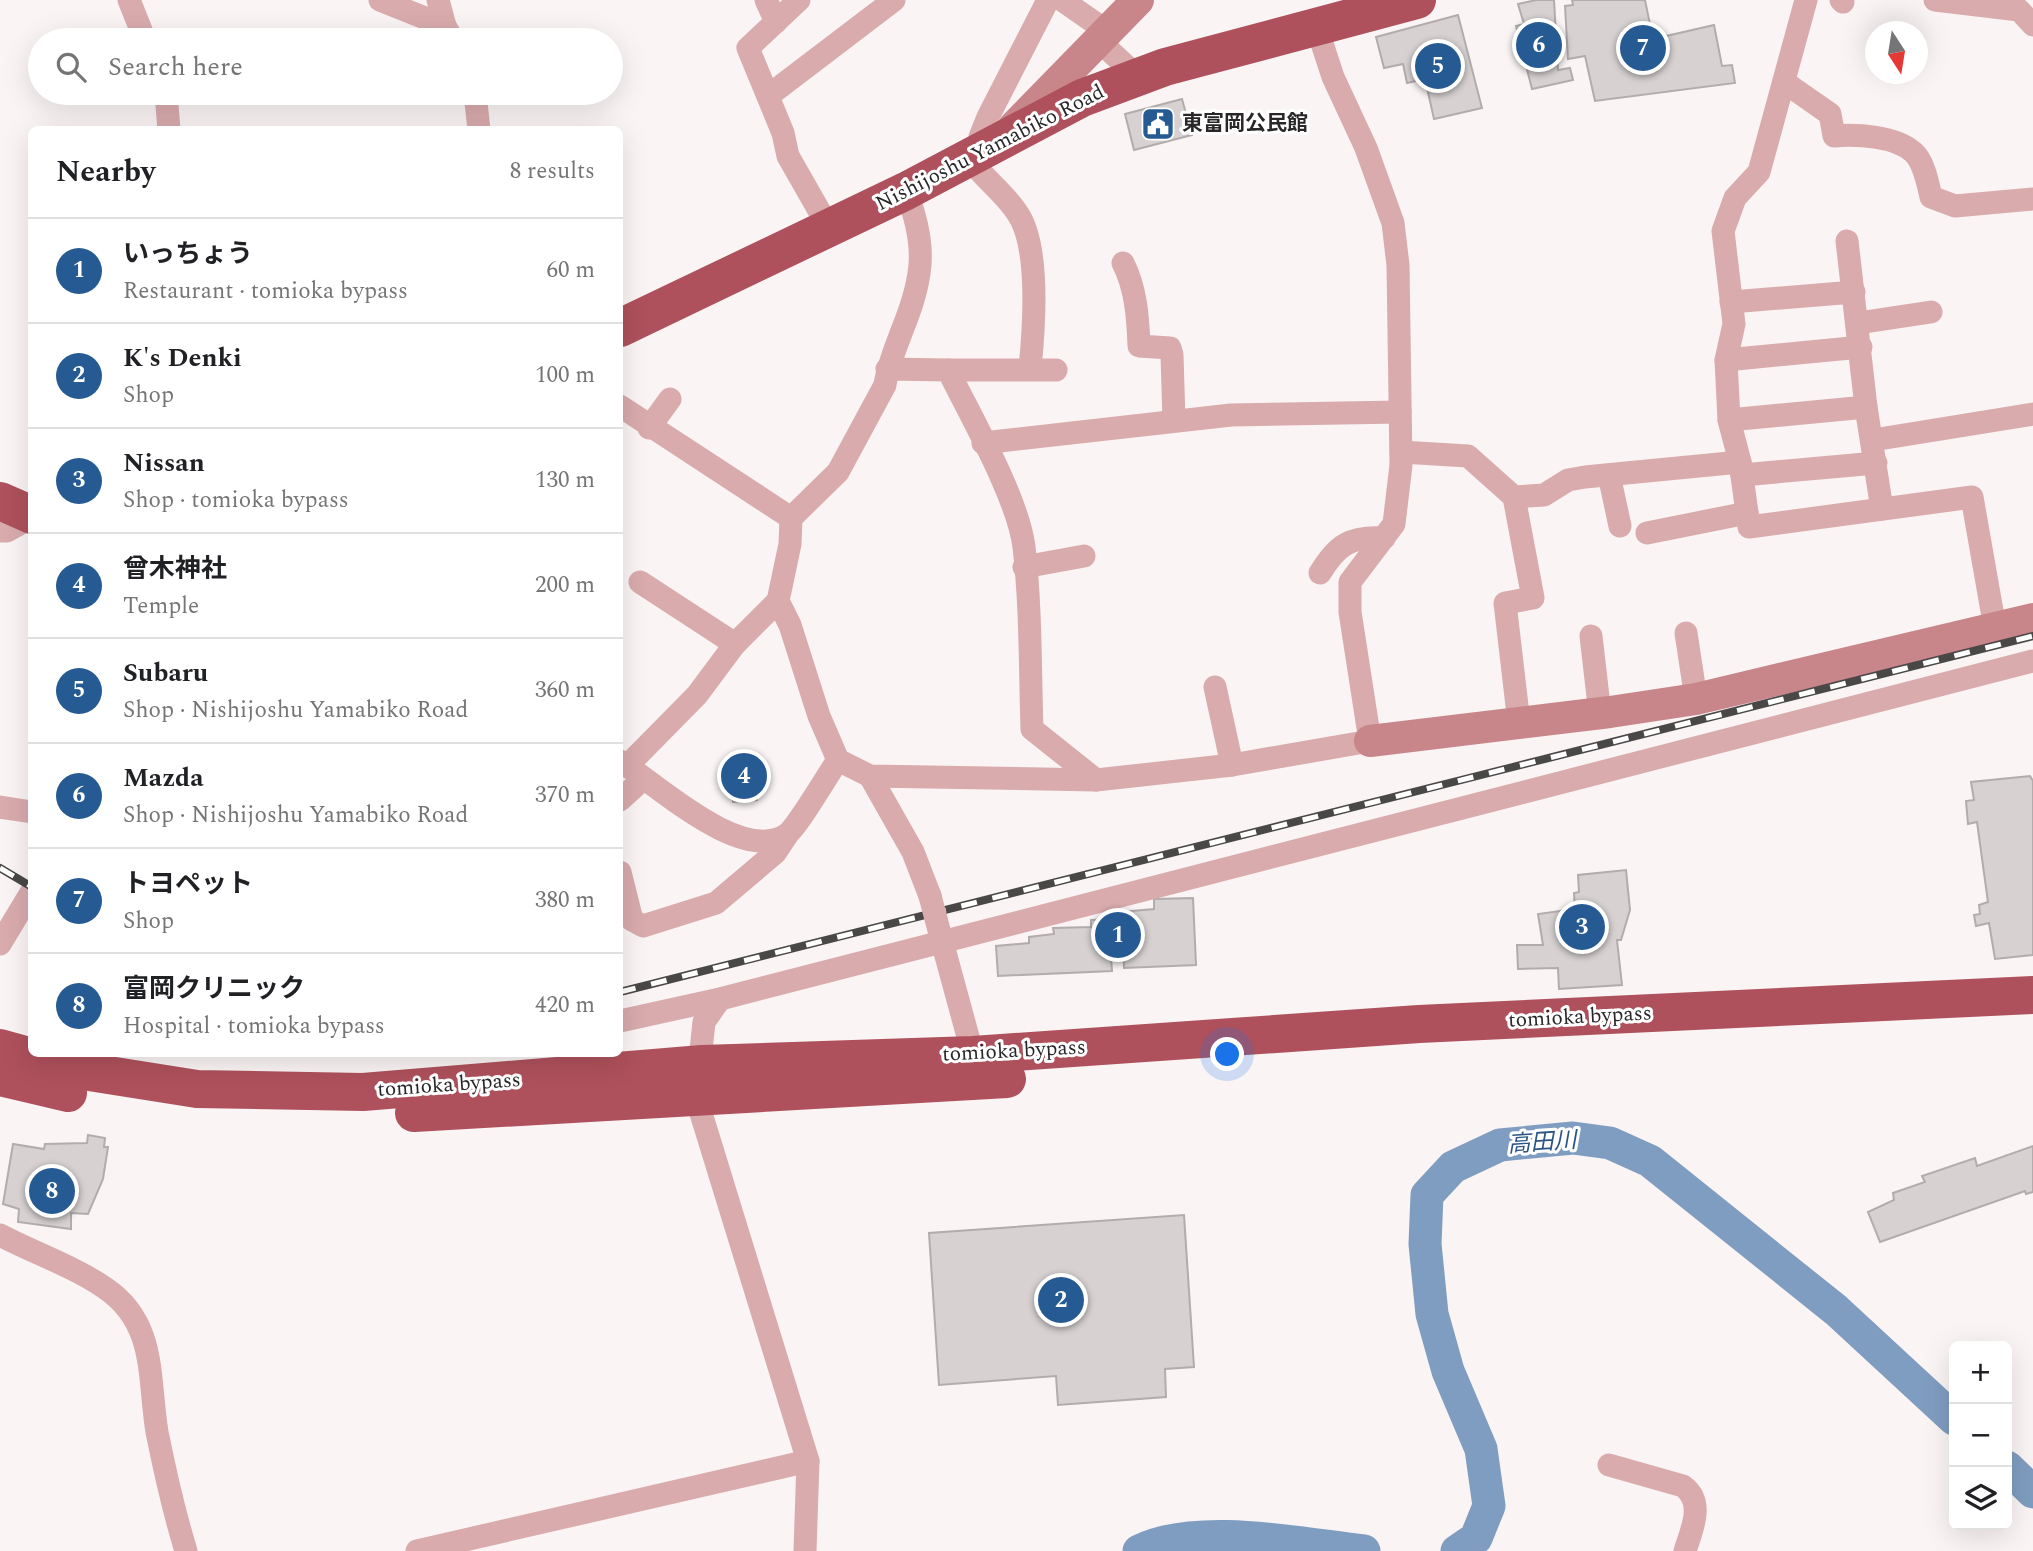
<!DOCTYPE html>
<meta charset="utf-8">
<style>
body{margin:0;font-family:Spectral,"Noto Sans JP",serif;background:#f6f6f6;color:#202124}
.controls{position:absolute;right:21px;bottom:21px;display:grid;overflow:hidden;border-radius:10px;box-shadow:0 7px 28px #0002}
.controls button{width:63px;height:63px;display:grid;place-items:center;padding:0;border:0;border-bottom:2px solid #e0e0e0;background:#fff;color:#202124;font:35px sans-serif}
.compass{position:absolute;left:1865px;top:21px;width:63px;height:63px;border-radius:50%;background:#fff;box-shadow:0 7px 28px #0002;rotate:168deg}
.you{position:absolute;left:1228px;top:1055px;width:24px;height:24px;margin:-18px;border:5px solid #fff;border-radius:50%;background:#1a73e8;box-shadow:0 0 0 10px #1a73e833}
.badge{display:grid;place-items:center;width:46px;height:46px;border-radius:50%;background:#265a93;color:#fff;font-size:23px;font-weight:700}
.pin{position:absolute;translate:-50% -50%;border:4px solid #fff;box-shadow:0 2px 7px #0006}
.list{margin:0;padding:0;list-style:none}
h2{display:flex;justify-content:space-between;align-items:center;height:91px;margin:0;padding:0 28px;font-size:30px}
h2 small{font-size:23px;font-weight:400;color:#757577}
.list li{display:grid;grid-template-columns:46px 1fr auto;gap:21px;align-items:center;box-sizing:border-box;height:105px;padding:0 28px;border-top:2px solid #e0e0e0}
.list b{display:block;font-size:26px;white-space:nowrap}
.list p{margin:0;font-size:23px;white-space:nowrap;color:#757577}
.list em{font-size:23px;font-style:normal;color:#757577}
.icon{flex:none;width:38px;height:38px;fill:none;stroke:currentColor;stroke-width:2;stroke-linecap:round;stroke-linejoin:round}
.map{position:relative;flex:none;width:2033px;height:1551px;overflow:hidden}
.search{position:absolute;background:#fff;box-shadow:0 7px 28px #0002;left:28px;top:28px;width:595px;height:77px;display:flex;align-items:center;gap:18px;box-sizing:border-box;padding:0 24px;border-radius:38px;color:#757577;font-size:26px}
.panel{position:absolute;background:#fff;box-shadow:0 7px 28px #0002;left:28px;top:126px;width:595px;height:931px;border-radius:10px}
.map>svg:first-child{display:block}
</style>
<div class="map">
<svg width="2033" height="1551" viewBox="0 0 2033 1551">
<rect width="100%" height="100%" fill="#faf4f4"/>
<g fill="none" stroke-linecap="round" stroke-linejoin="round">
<g stroke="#7f9dc0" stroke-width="33">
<path d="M 2007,1467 L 2033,1492"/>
<path d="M 1139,1551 C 1197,1522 1300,1544 1364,1551"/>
<path d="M 1457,1551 L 1476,1538 L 1489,1506 L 1481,1449 L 1448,1371 L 1432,1314 L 1425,1244 L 1427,1195 L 1453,1167 L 1500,1145 L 1573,1138 L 1610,1143 L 1650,1161 L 1836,1310 L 1954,1419"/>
</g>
</g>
<g fill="#d7d1d1" stroke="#b2acad" stroke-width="2">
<path d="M 1536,0 L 1554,0 L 1558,70 L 1570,68 L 1573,80 L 1532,89 L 1516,26 L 1524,24 L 1518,4 Z"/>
<path d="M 1572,0 L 1645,0 L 1653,39 L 1714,25 L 1722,66 L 1732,65 L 1735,83 L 1595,101 L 1585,56 L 1568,59 L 1565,6 L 1573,5 Z"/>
<path d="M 1458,15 L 1482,108 L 1434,119 L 1425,79 L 1407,83 L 1403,64 L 1384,68 L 1376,37 Z"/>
<path d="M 1182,99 L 1192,135 L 1134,150 L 1125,114 Z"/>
<path d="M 751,761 L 752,790 L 756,790 L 757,800 L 733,802 L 732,792 L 739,792 L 735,763 Z"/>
<path d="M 2030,776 L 2033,781 L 2033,955 L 1995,959 L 1989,923 L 1976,926 L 1974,915 L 1980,914 L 1979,905 L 1988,902 L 1977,822 L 1968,824 L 1966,801 L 1974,800 L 1971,782 Z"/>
<path d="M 1626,870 L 1630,910 L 1621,940 L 1617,940 L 1622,985 L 1559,989 L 1558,968 L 1518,969 L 1517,945 L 1543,945 L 1538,914 L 1575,909 L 1574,893 L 1579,892 L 1578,875 Z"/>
<path d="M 1193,898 L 1196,965 L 1124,968 L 1123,942 L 1110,942 L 1112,971 L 998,976 L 996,946 L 1029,943 L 1029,937 L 1054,934 L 1053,928 L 1091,927 L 1091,920 L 1122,919 L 1121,912 L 1154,909 L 1154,899 Z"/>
<path d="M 88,1135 L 105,1138 L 104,1147 L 108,1147 L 103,1179 L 88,1214 L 71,1213 L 71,1229 L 18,1222 L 19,1209 L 3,1204 L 13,1144 L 44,1149 L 45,1144 L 87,1143 Z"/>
<path d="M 2033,1146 L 2033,1192 L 2026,1194 L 2025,1191 L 1880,1242 L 1868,1212 L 1894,1200 L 1893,1193 L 1925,1182 L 1922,1176 L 1975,1158 L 1977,1166 Z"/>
<path d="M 1184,1215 L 1194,1367 L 1165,1369 L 1166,1397 L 1058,1405 L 1056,1376 L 939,1385 L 929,1233 Z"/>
</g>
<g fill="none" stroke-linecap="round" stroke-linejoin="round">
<g stroke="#d9abad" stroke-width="23">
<path d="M 129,0 L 145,40"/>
<path d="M 380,0 L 445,26 L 453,40"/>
<path d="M 438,0 L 445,26"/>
<path d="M 766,0 L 776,22"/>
<path d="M 799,0 L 748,48 L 783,133 L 788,156 L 829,228"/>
<path d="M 1062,0 L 1108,32"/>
<path d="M 1806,0 L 1759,172 L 1735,198 L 1723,231 L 1734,324 L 1726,360 L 1729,420 L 1740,462 L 1749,527 L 1972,497 L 1995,628"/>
<path d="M 1841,0 L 1843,2"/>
<path d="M 1935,0 L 2019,10 L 2033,25"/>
<path d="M 1099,41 L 1138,77"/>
<path d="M 1784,82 L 1830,114 L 1834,136 C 1857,134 1895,136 1913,152 C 1924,161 1928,184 1931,197 L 1955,206 L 2033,199"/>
<path d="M 166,93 L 169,130"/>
<path d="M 475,93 L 479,130"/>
<path d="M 768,96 L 894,0"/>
<path d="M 980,151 L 980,137 L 988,117 L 1048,0"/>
<path d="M 968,157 C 983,178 1005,193 1018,214 C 1040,247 1034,329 1030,368"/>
<path d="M 906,191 C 927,245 924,276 903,328 C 896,347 888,365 885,385 L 838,472 L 791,518 L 790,544 L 778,601 L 790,625 L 819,716 L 838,760 L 870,776 L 1096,780 L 1232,765 L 1370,741 L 1350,612 L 1350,582 L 1394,524 L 1401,465 L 1398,265 L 1393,223 L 1366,148 L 1333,77 L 1316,25"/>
<path d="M 1847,241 L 1866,407 L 1882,509"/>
<path d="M 1123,263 C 1136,288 1138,318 1139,346 L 1170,348 L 1172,355 L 1174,421"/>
<path d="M 1731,302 L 1854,292"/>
<path d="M 1858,323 L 1931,312"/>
<path d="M 1726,360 L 1861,347"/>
<path d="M 887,369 L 948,370 C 971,417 1018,498 1024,547 C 1031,607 1030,669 1032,729 L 1096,780"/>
<path d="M 948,370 L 1056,370"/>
<path d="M 620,406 L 791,518"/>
<path d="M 1729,420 L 1866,407"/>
<path d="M 649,428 L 670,399"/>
<path d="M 1873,440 L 2033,414"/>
<path d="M 983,443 L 1231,415 L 1400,412"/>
<path d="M 1401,452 L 1468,456 L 1514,497 L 1533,598 L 1505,603 L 1519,723"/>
<path d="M 1609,475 L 1620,526"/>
<path d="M 1742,475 L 1876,463"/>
<path d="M 1514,497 L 1544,495 L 1568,480 L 1585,477 L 1740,462"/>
<path d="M 0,531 L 7,531 L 32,517"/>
<path d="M 1647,533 L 1747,513"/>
<path d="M 1024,567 L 1084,556"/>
<path d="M 1320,573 C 1337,545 1350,536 1384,538"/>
<path d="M 640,582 L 735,644"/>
<path d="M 1686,633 L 1696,699"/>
<path d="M 1591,636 L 1600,714"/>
<path d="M 1215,687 L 1232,765"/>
<path d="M 620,761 C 655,783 741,864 786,835 C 797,828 828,774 838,760"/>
<path d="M 627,766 L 697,695 L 735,644 L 778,601"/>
<path d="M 870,776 L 913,852 L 930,896"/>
<path d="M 620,800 L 643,779"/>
<path d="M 0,807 L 32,812"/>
<path d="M 620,872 L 632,920 L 643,926 L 716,903 L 775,853 L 787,835"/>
<path d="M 940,934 L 973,1055"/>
<path d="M 0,944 L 32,891"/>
<path d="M 720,999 L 704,1022 L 696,1097 L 808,1461 L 805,1551"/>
<path d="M 620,1021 L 720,999 L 2033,661"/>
<path d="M 0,1235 C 34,1253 73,1266 105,1288 C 157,1323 148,1378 157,1432 C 165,1472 174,1512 186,1551"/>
<path d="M 1609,1465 L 1683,1486 C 1705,1502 1692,1529 1685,1551"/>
<path d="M 417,1551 L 808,1461"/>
</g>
<g stroke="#c8858a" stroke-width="32">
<path d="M 1014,127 L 1138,0"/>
<path d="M 1370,741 L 1610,712 L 1696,699 L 2033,619"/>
</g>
<g stroke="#ae515c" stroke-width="38">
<path d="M 620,328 L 906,191 L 1082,98 L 1165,67 L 1417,0"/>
<path d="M 0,501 L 32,515"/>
<path d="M 0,1048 L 83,1071 L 197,1089 L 363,1092 L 702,1064 L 973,1055 L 1419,1024 L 2033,995"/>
<path d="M 0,1077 L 68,1093"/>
<path d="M 414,1113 L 1007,1079"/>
</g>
<defs>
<g id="rail">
<path d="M 0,868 L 32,887"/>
<path d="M 620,992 L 2033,636"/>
</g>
</defs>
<use href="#rail" stroke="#4a4747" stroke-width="8"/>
<use href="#rail" stroke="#fff" stroke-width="5" stroke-dasharray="16" stroke-linecap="butt"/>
<path stroke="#d9abad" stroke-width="23" d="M 930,896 L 940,934"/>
</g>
<defs>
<symbol id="civic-square" viewBox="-11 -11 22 22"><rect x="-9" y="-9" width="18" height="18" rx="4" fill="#265a93" stroke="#fff"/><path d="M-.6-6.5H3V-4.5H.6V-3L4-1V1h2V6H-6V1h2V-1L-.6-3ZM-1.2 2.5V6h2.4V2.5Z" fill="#fff"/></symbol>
</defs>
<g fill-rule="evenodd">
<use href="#civic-square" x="1139" y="105" width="38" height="38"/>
</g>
<g text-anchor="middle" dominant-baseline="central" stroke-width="6" stroke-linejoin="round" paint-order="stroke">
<g font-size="21" font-weight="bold" fill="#292727" stroke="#fff" text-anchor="start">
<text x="1182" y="124">東富岡公民館</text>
</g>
<g font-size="21" fill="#292727" stroke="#fff">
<text transform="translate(990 148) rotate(-27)">Nishijoshu Yamabiko Road</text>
<text transform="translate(1580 1017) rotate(-3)">tomioka bypass</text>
<text transform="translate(1014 1051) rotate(-3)">tomioka bypass</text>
<text transform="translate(449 1085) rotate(-4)">tomioka bypass</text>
</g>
<g font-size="23" font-style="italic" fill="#295483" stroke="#fff">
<text transform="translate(1542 1143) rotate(-4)">高田川</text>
</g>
</g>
</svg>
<div class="controls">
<button>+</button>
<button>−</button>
<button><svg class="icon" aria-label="layers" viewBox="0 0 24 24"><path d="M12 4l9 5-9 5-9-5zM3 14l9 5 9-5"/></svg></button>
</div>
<svg class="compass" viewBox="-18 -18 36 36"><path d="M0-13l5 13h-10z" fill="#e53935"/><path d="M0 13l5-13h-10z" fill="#757577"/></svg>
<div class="you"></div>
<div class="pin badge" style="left:1118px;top:935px">1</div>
<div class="pin badge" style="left:1061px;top:1300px">2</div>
<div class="pin badge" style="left:1582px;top:927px">3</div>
<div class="pin badge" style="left:744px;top:776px">4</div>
<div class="pin badge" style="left:1438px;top:66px">5</div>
<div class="pin badge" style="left:1539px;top:45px">6</div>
<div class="pin badge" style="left:1643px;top:48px">7</div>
<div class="pin badge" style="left:52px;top:1191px">8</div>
<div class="search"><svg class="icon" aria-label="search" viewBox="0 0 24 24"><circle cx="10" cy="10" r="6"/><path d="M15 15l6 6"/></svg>Search here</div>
<section class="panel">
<h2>Nearby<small>8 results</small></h2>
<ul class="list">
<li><span class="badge">1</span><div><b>いっちょう</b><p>Restaurant · tomioka bypass</p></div><em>60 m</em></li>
<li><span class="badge">2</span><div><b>K's Denki</b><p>Shop</p></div><em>100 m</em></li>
<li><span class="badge">3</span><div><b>Nissan</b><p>Shop · tomioka bypass</p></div><em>130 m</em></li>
<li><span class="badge">4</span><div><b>曾木神社</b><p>Temple</p></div><em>200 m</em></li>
<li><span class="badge">5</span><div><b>Subaru</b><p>Shop · Nishijoshu Yamabiko Road</p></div><em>360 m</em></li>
<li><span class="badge">6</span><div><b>Mazda</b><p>Shop · Nishijoshu Yamabiko Road</p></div><em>370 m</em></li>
<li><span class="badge">7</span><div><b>トヨペット</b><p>Shop</p></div><em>380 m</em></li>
<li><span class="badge">8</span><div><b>富岡クリニック</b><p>Hospital · tomioka bypass</p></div><em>420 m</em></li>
</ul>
</section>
</div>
